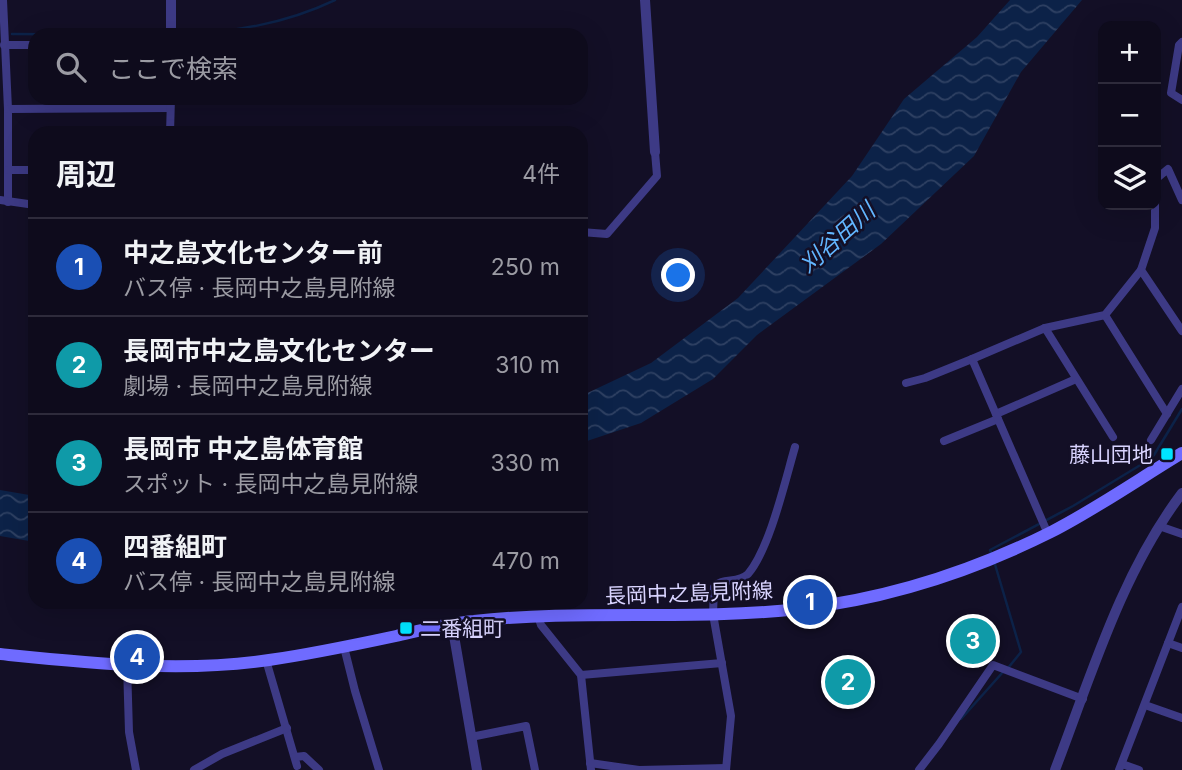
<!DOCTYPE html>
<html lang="ja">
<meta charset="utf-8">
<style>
body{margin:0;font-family:Inter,"Noto Sans JP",sans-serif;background:#1c1929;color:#f1f3f6}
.controls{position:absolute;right:21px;top:21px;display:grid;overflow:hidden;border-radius:14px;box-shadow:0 7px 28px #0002}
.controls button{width:63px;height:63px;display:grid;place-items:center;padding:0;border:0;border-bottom:2px solid #2e2b3b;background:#0e0b1c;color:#f1f3f6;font:35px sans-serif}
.you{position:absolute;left:679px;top:276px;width:24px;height:24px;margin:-18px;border:5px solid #fff;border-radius:50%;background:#1a73e8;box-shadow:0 0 0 10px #1a73e833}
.badge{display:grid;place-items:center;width:46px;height:46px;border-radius:50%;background:#1a73e8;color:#fff;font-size:23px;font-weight:700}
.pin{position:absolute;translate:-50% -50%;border:4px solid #fff;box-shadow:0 2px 7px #0006}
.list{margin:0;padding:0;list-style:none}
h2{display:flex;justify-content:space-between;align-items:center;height:91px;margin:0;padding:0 28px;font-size:30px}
h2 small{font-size:23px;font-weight:400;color:#9b9ba3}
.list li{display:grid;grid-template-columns:46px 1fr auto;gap:21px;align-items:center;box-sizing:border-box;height:98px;padding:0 28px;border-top:2px solid #2e2b3b}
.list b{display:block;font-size:26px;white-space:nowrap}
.list p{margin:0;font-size:23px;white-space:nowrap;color:#9b9ba3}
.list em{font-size:23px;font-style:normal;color:#9b9ba3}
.icon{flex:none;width:38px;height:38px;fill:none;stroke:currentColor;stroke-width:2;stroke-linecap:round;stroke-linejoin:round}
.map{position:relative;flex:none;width:1182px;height:770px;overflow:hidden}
.search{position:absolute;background:#0e0b1c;box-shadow:0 7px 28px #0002;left:28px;top:28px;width:560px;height:77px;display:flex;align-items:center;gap:18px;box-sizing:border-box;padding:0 24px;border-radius:21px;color:#9b9ba3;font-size:26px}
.panel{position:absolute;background:#0e0b1c;box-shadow:0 7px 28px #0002;left:28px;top:126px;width:560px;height:483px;border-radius:21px}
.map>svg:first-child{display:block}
</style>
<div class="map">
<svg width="1182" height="770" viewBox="0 0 1182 770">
<defs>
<pattern id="water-waves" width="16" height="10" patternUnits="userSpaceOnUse" patternTransform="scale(1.75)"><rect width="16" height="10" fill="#0c2248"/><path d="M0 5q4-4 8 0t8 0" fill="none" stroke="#2f4163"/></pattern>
</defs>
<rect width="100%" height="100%" fill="#130f26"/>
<g fill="url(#water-waves)">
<path d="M 1010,0 L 1082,0 L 1021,72 L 974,156 L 881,244 L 757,335 L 713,379 L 641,423 L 581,443 L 581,396 L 651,363 L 738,298 L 852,176 L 904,99 L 977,37 Z"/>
<path d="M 0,490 L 35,496 L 35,542 L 0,536 Z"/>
</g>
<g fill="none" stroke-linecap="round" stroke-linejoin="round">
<g stroke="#0c2248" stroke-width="2.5">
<path d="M 12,34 L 163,35"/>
<path d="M 177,35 C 233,32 285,24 335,0"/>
<path d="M 992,555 L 990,550 L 1073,506 L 1147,461 L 1154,455 L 1182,409"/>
<path d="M 994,561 L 1021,652 L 1008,668"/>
<path d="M 961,719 L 1003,672"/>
</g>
<g stroke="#3d3a85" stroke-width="8">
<path d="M 3,0 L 8,109 L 8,202"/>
<path d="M 1182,42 L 1179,45 L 1171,93 L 1182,100"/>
<path d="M 4,45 L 35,45"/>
<path d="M 8,109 L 170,108"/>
<path d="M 170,133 L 171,98"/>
<path d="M 8,170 L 35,170"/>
<path d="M 1156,179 L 1168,169 L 1182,200"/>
<path d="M 0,200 L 35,205"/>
<path d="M 1155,205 L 1155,228 L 1141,270 L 1182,331"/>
<path d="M 581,232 L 607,234 L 657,176 L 655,152"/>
<path d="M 1105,315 L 1167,414"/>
<path d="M 1045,328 L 1105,315 L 1141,270"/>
<path d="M 906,383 L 925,378 L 972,359"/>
<path d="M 996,414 L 1076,379"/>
<path d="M 1151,440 L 1182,389"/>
<path d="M 944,441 L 998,419"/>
<path d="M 1159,526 L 1182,534"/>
<path d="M 1048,534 L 972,359 L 1045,328 L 1113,437"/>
<path d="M 538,616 L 541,625 L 581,675 L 591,770"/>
<path d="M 1168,643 L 1182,648"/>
<path d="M 344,647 L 355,691 L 379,770"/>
<path d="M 266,660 L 297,766"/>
<path d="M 127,665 L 129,732 L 136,770"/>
<path d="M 581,675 L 722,663"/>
<path d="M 1145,705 L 1182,718"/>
<path d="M 471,737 L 526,726 L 535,770"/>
<path d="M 295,757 L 304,756 L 319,770"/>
<path d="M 590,763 L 639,770 L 726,768"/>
<path d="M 1122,764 L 1139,770"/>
<path d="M 194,770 L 222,754 L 287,728"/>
<path d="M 726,770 L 731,716 L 713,614 L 714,587 C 722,577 738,584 748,574 C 770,548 785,481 795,447"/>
<path d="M 919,770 L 939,744 L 993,665 L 1083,699"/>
<path d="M 1119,770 L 1182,607"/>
</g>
<g stroke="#3d3a85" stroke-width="10">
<path d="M 645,0 L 655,152"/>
<path d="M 171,35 L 171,0"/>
<path d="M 452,624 L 477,770"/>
<path d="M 1055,770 C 1091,676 1121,574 1182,493"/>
</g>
<path stroke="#6f6bff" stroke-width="12" d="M 0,654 C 89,663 180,673 269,660 C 312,654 354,645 396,636 C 422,630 448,623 474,621 C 582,609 691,621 799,609 C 886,599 973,571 1051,532 C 1096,509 1139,479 1182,453"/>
</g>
<g fill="#00e5ff" stroke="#130f26" stroke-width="2.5">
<rect x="1160" y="447" width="14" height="14" rx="3.5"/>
<rect x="399" y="621" width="14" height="14" rx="3.5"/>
</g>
<g text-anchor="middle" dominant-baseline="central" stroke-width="5" stroke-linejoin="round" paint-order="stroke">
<g font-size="21" fill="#d9d4ff" stroke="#130f26" text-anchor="end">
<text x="1153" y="454">藤山団地</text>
<text x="420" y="628" text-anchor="start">二番組町</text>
</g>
<g font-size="21" fill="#d9d4ff" stroke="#130f26">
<text transform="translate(689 593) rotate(-2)">長岡中之島見附線</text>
</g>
<g font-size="23" font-style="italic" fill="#62b6ff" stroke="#130f26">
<text transform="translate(837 238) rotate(-42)">刈谷田川</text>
</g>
</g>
</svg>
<div class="controls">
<button>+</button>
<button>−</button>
<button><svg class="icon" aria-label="layers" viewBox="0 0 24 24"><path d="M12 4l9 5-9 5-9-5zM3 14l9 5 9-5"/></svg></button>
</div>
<div class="you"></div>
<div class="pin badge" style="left:810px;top:602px;background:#1a4fb4">1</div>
<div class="pin badge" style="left:848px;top:682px;background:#0f9aa8">2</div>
<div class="pin badge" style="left:973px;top:641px;background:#0f9aa8">3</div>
<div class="pin badge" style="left:137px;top:657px;background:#1a4fb4">4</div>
<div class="search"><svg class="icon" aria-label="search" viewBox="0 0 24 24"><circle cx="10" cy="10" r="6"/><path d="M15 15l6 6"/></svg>ここで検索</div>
<section class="panel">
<h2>周辺<small>4件</small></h2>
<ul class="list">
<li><span class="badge" style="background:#1a4fb4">1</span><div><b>中之島文化センター前</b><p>バス停 · 長岡中之島見附線</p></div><em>250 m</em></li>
<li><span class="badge" style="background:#0f9aa8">2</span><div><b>長岡市中之島文化センター</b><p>劇場 · 長岡中之島見附線</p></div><em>310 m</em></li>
<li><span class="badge" style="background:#0f9aa8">3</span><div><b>長岡市 中之島体育館</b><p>スポット · 長岡中之島見附線</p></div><em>330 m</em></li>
<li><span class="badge" style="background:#1a4fb4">4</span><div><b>四番組町</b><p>バス停 · 長岡中之島見附線</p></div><em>470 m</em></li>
</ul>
</section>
</div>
